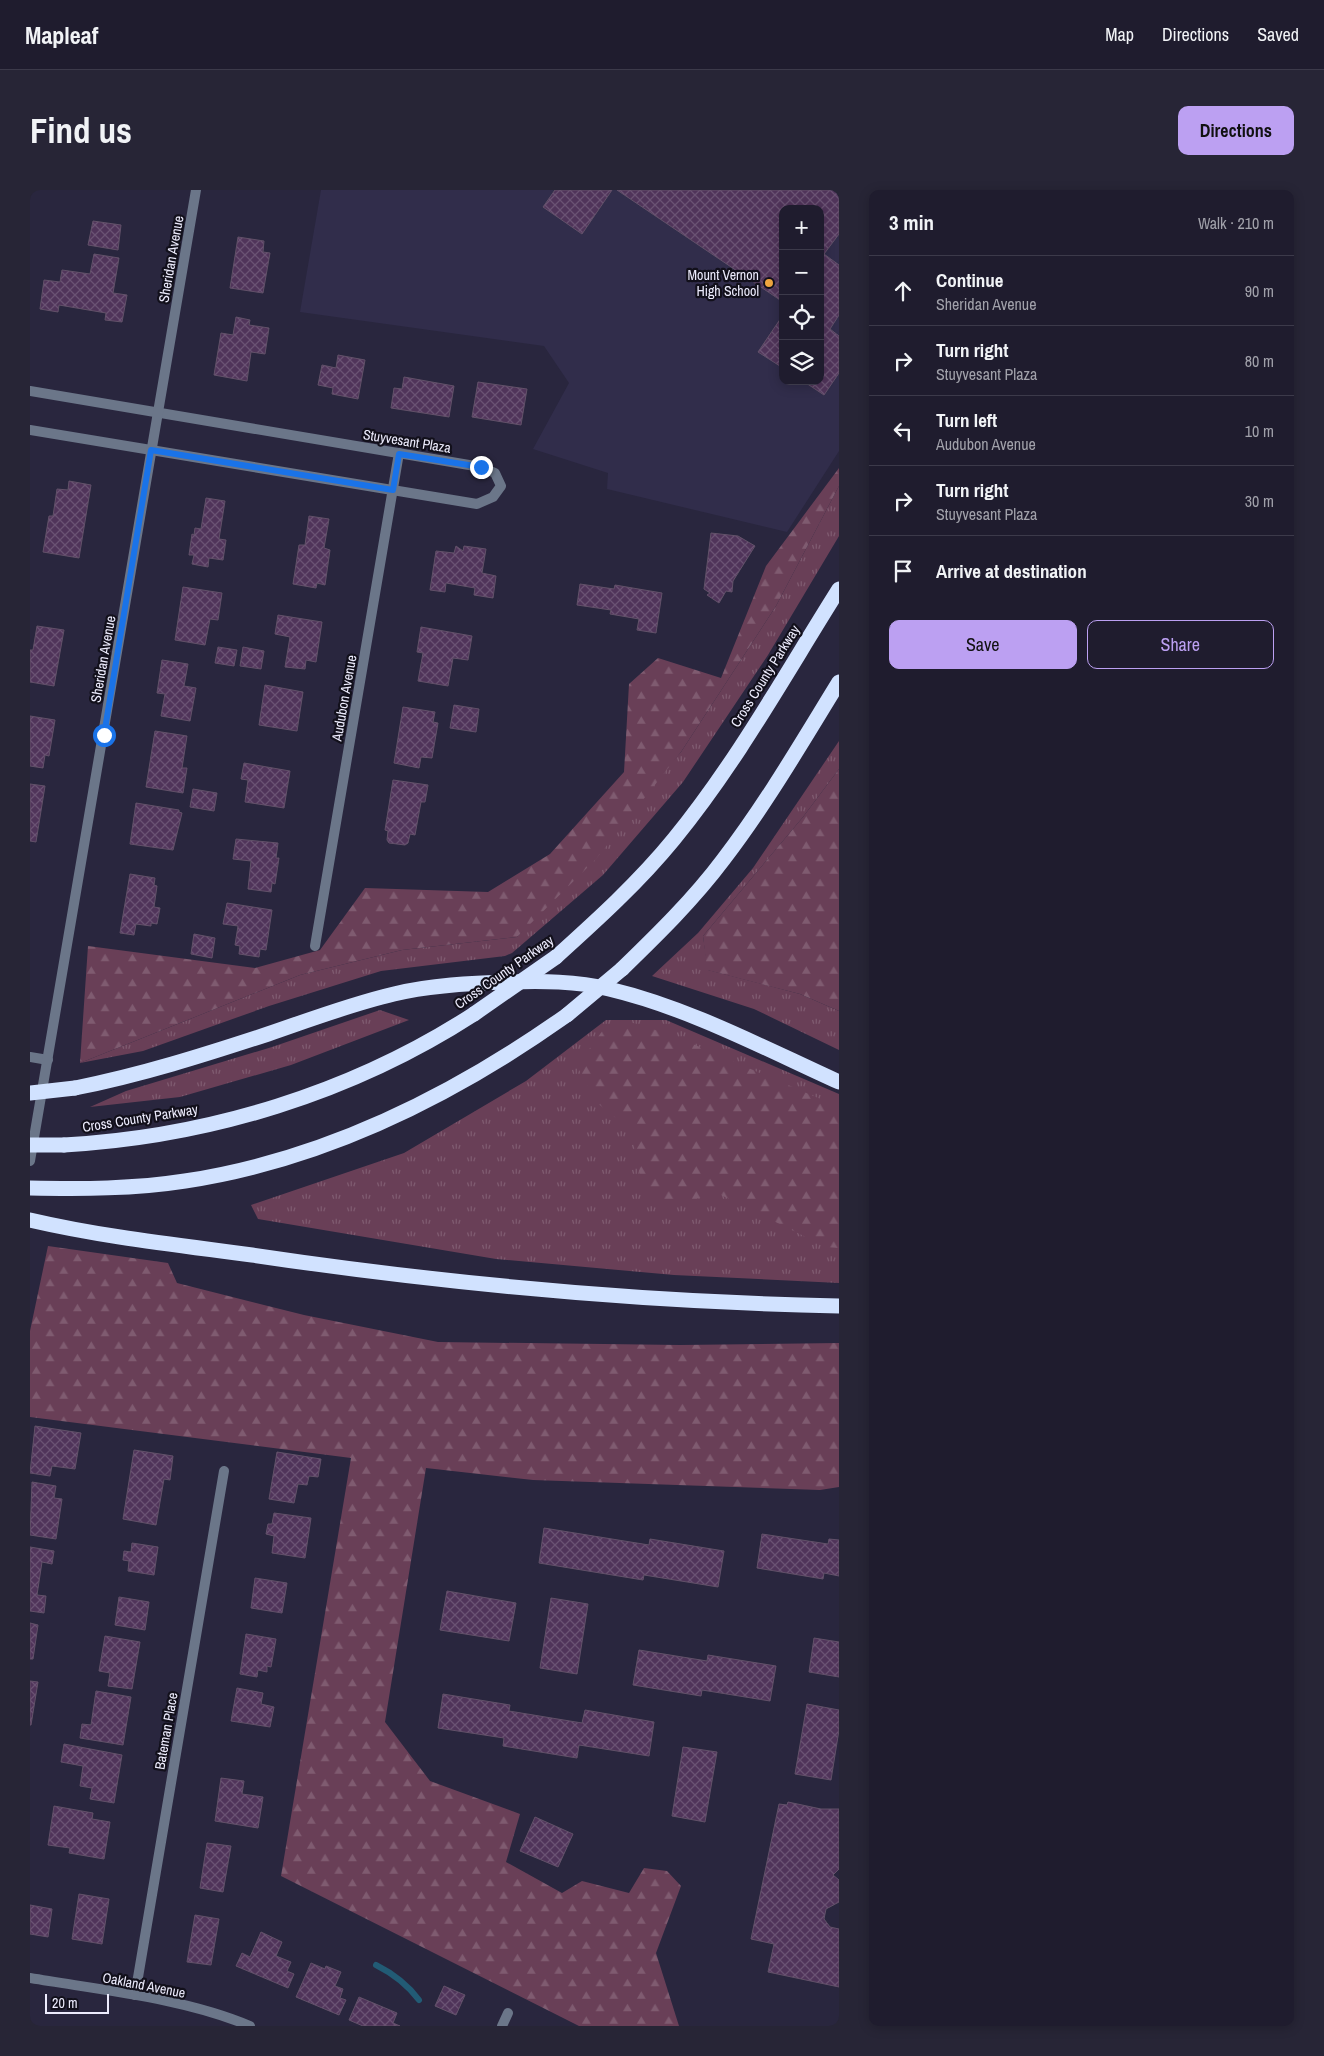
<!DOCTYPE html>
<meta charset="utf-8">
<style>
body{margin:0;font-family:"Archivo Narrow",sans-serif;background:#272536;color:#f1f3f6}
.controls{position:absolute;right:15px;top:15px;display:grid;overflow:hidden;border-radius:10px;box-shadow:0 2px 12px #0003}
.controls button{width:45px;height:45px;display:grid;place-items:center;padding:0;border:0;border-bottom:1px solid #3c3a4a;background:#1f1c2e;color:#f1f3f6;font:25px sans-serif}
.scale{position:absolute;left:15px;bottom:12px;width:64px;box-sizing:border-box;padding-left:5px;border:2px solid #edecfd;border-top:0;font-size:14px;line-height:18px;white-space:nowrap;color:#edecfd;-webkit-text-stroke:4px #12101b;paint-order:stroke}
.stop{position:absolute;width:15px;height:15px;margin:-11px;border:4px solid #1a73e8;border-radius:50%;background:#fff}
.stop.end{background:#1a73e8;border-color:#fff;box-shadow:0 1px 5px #0008}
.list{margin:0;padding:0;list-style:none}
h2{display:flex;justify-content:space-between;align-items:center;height:65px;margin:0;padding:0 20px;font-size:21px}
h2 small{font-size:16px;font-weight:400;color:#a1a1aa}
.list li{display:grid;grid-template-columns:32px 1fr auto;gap:15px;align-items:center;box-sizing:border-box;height:70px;padding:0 20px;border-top:1px solid #3c3a4a}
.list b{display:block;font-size:19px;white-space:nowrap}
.list p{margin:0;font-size:16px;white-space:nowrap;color:#a1a1aa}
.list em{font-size:16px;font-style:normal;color:#a1a1aa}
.actions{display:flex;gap:10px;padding:15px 20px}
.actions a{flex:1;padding:11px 0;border:1px solid #bca0f2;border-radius:10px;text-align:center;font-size:18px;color:#bca0f2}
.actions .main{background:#bca0f2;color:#111}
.icon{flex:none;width:28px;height:28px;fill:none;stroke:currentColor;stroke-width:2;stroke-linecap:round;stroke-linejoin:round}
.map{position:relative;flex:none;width:809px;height:1836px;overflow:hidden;border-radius:10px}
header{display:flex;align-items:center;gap:30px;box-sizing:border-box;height:70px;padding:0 25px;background:#1f1c2e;border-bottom:1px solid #3c3a4a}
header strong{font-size:24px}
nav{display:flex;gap:28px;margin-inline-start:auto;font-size:18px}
.intro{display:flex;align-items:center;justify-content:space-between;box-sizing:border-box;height:120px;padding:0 30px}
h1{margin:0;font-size:35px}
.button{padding:12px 22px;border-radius:10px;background:#bca0f2;color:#111;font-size:18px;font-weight:700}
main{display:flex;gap:30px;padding:0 30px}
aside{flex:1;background:#1f1c2e;border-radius:10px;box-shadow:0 2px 12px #0003}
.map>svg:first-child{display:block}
</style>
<header>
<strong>Mapleaf</strong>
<nav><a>Map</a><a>Directions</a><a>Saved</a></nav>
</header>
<div class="intro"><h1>Find us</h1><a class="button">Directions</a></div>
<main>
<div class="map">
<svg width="809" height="1836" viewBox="0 0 809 1836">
<defs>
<pattern id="grass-tufts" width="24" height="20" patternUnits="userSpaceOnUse" patternTransform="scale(1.25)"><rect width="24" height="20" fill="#693f57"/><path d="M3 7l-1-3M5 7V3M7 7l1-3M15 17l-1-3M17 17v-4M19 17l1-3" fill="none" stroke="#7f5b70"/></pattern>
<pattern id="forest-firs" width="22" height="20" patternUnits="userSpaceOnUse" patternTransform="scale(1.25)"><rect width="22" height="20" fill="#693f57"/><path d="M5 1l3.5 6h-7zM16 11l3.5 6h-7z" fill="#7f5b70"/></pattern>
<pattern id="building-cross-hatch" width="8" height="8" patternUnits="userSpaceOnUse" patternTransform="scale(1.25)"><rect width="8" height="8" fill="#50345a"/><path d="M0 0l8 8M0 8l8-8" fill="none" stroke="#6a5273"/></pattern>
</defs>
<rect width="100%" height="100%" fill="#29263e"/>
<path fill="#312d4b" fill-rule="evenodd" d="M 291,0 L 809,0 L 809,261 L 757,342 L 577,299 L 578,283 L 503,259 L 539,193 L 514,156 L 270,122 ZM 753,19 L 790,19 L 790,191 L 753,191 Z"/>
<g fill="url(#grass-tufts)">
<path d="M 809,296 L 809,346 L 738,465 L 653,592 L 573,685 L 482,763 L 475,766 L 351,781 L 239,816 L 113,861 L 50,873 L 270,785 L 372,760 L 487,747 L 651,562 L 746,416 Z"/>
<path d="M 809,551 L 809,579 L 773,627 L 673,746 L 678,780 L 770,804 L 809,821 L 809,860 L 724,819 L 622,786 L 668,743 L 723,678 Z"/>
<path d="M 350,820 L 379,830 L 261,875 L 150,907 L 60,917 L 96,901 L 242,857 Z"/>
<path d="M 576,830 L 636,830 L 809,904 L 809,1093 L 644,1085 L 466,1069 L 228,1029 L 221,1015 L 374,963 L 496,891 Z"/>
</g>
<g fill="url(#forest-firs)">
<path d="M 809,278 L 809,296 L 746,416 L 651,562 L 566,669 L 487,747 L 372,760 L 270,785 L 50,873 L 58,756 L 225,778 L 290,760 L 335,698 L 458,702 L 520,664 L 594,582 L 599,494 L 628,468 L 691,488 L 736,376 Z"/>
<path d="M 809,579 L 809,821 L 770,804 L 677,780 L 673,746 L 773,627 Z"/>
<path d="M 603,833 L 642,845 L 809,917 L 809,1058 L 796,1057 L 687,1003 L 634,1018 L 612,994 L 602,941 L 566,912 L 547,876 L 573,840 Z"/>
<path d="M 18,1056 L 138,1073 L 147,1093 L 274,1125 L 408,1152 L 650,1155 L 809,1153 L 809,1297 L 790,1300 L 503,1290 L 396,1278 L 355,1532 L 400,1591 L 490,1624 L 476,1672 L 532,1703 L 552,1691 L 599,1703 L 614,1678 L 637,1681 L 651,1696 L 626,1763 L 649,1836 L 549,1836 L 251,1686 L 321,1268 L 0,1227 L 0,1141 Z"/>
</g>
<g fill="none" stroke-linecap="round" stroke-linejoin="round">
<path stroke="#225b75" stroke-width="6" d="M 346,1775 C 364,1784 377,1794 389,1810"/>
</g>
<g fill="url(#building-cross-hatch)" stroke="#625169">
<path d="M 525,0 L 582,0 L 552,44 L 513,17 Z"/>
<path d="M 587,0 L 809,0 L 809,44 L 794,64 L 809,75 L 809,125 L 800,139 L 809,146 L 809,183 L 794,205 L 773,191 L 790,191 L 790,19 L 753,19 L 753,112 Z"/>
<path d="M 63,31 L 91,35 L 88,60 L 58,55 Z"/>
<path d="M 208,47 L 234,51 L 233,62 L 240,63 L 233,103 L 200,98 Z"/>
<path d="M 64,64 L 89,68 L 83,103 L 97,105 L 92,132 L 75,130 L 76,123 L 29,115 L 28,122 L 10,119 L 14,90 L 30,92 L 32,80 L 60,84 Z"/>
<path d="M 753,125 L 753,178 L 728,162 Z"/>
<path d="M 206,127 L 220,130 L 219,135 L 239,138 L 235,164 L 221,162 L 217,191 L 184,185 L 191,143 L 203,145 Z"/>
<path d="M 308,165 L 335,170 L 328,209 L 302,204 L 303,198 L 288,195 L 292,175 L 306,178 Z"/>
<path d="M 374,187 L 424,196 L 419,227 L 361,218 L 364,198 L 372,199 Z"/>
<path d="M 448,192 L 497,199 L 491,235 L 442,227 Z"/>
<path d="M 39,291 L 61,295 L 49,368 L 13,362 L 19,326 L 23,326 L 27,299 L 38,300 Z"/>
<path d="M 176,308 L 195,311 L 189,349 L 196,350 L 193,370 L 179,368 L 178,377 L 162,374 L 164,365 L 159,365 L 162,344 L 164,345 L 165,338 L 171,339 Z"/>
<path d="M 279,326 L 299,329 L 294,358 L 300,360 L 295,395 L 287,393 L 286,398 L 263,394 L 269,355 L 275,355 Z"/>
<path d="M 681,343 L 708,346 L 725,356 L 703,391 L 702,402 L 696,401 L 689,413 L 677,405 L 680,403 L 674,399 Z"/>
<path d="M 426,356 L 433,361 L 434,356 L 456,359 L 452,383 L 466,386 L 463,408 L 444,405 L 445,398 L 416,393 L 415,402 L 400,400 L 406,361 L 424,363 Z"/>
<path d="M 550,394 L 584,399 L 585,395 L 632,403 L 626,443 L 607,440 L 609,429 L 580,424 L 581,420 L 547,415 Z"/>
<path d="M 153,397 L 192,403 L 188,430 L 180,429 L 175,455 L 145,450 Z"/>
<path d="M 248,425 L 292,432 L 286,472 L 276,470 L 275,479 L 255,477 L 260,447 L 245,444 Z"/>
<path d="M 7,436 L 34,440 L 24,496 L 0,492 L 0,460 L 3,460 Z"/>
<path d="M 391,437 L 442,446 L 438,470 L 423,468 L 418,496 L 388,491 L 393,463 L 387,462 Z"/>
<path d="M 188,457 L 207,460 L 204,476 L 185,473 Z"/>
<path d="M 213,457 L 234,461 L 231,479 L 210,476 Z"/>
<path d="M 132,470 L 158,474 L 154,496 L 166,498 L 160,531 L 131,526 L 135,504 L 127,503 Z"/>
<path d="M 235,495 L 273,502 L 267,541 L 229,535 Z"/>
<path d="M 424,515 L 449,519 L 446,542 L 420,538 Z"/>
<path d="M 373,517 L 405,522 L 403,532 L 408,533 L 402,568 L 391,567 L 389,578 L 364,573 Z"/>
<path d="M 0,526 L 25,530 L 19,566 L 15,565 L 13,578 L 0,576 Z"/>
<path d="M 125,541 L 157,546 L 152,578 L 157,578 L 153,603 L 116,597 Z"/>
<path d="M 214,573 L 260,581 L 254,618 L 215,612 L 218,590 L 211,589 Z"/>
<path d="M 363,590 L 398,595 L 395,612 L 391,612 L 385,645 L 380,644 L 378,653 L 375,655 L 359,653 L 357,650 L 358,641 L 355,640 Z"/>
<path d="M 0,594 L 15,596 L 6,652 L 0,651 Z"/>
<path d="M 163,599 L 187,603 L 184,621 L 160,617 Z"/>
<path d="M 106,613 L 149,620 L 149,622 L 152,623 L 143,660 L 100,654 Z"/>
<path d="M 206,649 L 248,653 L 246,668 L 249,668 L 245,694 L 242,693 L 241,702 L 218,699 L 221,671 L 203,669 Z"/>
<path d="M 100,684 L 125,688 L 124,695 L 127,696 L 124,717 L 130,718 L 127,734 L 121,733 L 121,736 L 106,734 L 104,745 L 90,743 Z"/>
<path d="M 197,713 L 242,720 L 236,760 L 230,759 L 229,767 L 209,764 L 210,756 L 205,755 L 208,736 L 193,734 Z"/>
<path d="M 164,744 L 185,748 L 182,768 L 161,764 Z"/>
<path d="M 5,1236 L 51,1243 L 45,1279 L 22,1276 L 20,1286 L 0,1283 Z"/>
<path d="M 104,1260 L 143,1266 L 140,1290 L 134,1289 L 126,1335 L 93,1329 Z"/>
<path d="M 247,1262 L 291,1269 L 288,1287 L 279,1286 L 277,1295 L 268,1294 L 264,1313 L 239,1309 Z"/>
<path d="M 2,1292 L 26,1296 L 24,1308 L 32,1309 L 26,1349 L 0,1345 Z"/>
<path d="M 244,1323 L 281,1328 L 275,1368 L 242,1363 L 244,1346 L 236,1344 L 238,1334 L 242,1334 Z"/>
<path d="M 514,1338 L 619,1355 L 620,1349 L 694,1361 L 688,1397 L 614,1385 L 613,1390 L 509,1373 Z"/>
<path d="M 732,1344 L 798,1354 L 799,1349 L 809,1350 L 809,1386 L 794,1383 L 793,1389 L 727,1378 Z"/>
<path d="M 102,1353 L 128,1357 L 124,1385 L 98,1381 L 99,1371 L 93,1370 L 94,1361 L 101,1362 Z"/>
<path d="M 0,1357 L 24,1361 L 22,1374 L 12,1372 L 7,1405 L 16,1406 L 14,1423 L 0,1421 Z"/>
<path d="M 225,1388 L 257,1393 L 252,1423 L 221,1418 Z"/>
<path d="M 417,1401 L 486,1413 L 479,1451 L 410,1440 Z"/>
<path d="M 89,1407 L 119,1412 L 115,1440 L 85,1435 Z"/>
<path d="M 521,1408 L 558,1414 L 547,1484 L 510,1478 Z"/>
<path d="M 0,1433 L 8,1435 L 3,1469 L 0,1469 Z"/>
<path d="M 216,1444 L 246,1449 L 241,1477 L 237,1476 L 237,1482 L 228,1480 L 227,1487 L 210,1484 Z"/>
<path d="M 75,1446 L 110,1452 L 102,1499 L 78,1496 L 80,1483 L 69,1481 Z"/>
<path d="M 784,1448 L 809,1452 L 809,1487 L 779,1482 Z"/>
<path d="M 609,1460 L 677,1471 L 678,1465 L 746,1476 L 740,1511 L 672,1500 L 671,1506 L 603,1495 Z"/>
<path d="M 0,1491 L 8,1492 L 1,1535 L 0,1535 Z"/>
<path d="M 207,1498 L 233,1503 L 231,1514 L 244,1517 L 240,1537 L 201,1531 Z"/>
<path d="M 66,1501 L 101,1507 L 93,1555 L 50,1548 L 52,1534 L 61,1535 Z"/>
<path d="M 413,1504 L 480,1515 L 479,1521 L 552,1533 L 555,1520 L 624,1532 L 619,1566 L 549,1555 L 547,1568 L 473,1556 L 474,1548 L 408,1538 Z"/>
<path d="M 777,1514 L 809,1520 L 809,1540 L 801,1590 L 765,1584 Z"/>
<path d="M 34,1554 L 92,1565 L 84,1613 L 60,1609 L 62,1598 L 50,1596 L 53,1576 L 31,1572 Z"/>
<path d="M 653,1557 L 687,1562 L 675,1632 L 642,1626 Z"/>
<path d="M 191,1588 L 214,1591 L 212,1604 L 233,1607 L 228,1638 L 185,1631 Z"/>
<path d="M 758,1612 L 791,1619 L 809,1619 L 809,1679 L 803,1685 L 809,1690 L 809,1712 L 796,1719 L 794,1729 L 800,1737 L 809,1739 L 809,1797 L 738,1782 L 744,1754 L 721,1749 L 749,1614 L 757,1615 Z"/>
<path d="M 24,1616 L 63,1623 L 62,1629 L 80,1632 L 74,1669 L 39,1663 L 40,1658 L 18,1655 Z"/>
<path d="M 505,1627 L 543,1644 L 528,1677 L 490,1661 Z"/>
<path d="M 177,1653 L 201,1656 L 193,1702 L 170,1698 Z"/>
<path d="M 49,1704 L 79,1709 L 72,1754 L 42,1749 Z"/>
<path d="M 0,1715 L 22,1719 L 18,1747 L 0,1744 Z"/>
<path d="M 165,1725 L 189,1729 L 181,1775 L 157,1772 Z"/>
<path d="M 231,1742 L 252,1752 L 246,1766 L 261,1772 L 257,1781 L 264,1784 L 258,1798 L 206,1776 L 212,1763 L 220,1767 Z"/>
<path d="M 281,1773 L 295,1779 L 296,1776 L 311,1782 L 305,1796 L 313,1799 L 310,1808 L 316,1810 L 309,1825 L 266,1807 Z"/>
<path d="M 414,1796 L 435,1805 L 426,1825 L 405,1816 Z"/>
<path d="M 329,1807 L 367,1823 L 363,1833 L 370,1836 L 333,1836 L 319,1830 Z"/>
</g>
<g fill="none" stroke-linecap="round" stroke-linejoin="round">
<g stroke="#6b7689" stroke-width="10">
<path d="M 0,201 L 451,277 L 465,283 L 471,296 L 463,307 L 447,314 L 0,240"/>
<path d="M 285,756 L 369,263"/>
<path d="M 0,867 L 18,870"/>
<path d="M 0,1788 C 71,1800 154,1808 220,1836"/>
<path d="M 105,1805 L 194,1281"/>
<path d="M 472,1836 L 478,1823"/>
</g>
<path stroke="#6b7689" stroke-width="10" d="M 0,971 L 166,0"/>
<g stroke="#d1e2ff" stroke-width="15">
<path d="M 526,767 C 567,730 609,692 644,649 C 707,572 756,483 809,399"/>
<path d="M 592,779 C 627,745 663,710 693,670 C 736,614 772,552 809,492"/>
<path d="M 45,898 C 111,885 174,865 238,844 C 279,830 321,814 364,804 C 401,795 441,793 479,792 C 512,791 546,791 579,799 C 659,818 734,858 809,892"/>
<path d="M 34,955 C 178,947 322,903 444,824"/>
<path d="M 0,998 C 52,999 104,999 155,991 C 294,970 424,905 537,825"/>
<path d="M 0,1030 C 73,1047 148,1055 222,1065 C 417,1094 613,1112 809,1116"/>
</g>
<g stroke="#d1e2ff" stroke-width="15">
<path d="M 444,824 L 526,767"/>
<path d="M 537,825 L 592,779"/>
<path d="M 0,903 L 45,898"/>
<path d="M 0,955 L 34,955"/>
</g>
</g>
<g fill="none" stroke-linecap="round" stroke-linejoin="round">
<path stroke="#1a73e8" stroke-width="6" d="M 74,545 L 121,260 L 363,300 L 369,264 L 451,277"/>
</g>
<circle fill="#f0a63f" stroke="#12101b" stroke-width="2" cx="739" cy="93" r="5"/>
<g text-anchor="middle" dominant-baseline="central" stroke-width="4.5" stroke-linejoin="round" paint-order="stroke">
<g font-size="14" fill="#edecfd" stroke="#12101b">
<text transform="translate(141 69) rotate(-80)">Sheridan Avenue</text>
<text transform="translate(377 251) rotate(9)">Stuyvesant Plaza</text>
<text transform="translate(73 469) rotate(-80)">Sheridan Avenue</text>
<text transform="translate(735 486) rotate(-58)">Cross County Parkway</text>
<text transform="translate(314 508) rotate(-80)">Audubon Avenue</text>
<text transform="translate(474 782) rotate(-35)">Cross County Parkway</text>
<text transform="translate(110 928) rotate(-9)">Cross County Parkway</text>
<text transform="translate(136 1541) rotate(-80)">Bateman Place</text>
<text transform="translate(114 1795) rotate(11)">Oakland Avenue</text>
</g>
<g font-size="14" fill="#edecfd" stroke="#12101b" text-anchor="end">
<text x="729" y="85">Mount Vernon<tspan x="729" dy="16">High School</tspan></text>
</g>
</g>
</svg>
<div class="controls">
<button>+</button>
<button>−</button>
<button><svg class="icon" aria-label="locate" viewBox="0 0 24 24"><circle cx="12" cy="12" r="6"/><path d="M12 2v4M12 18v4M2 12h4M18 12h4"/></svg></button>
<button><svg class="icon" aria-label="layers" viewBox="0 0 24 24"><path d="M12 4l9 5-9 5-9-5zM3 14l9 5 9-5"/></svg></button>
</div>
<div class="scale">20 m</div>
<div class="stop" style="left:74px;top:545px"></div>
<div class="stop end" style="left:451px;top:277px"></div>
</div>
<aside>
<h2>3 min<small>Walk · 210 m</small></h2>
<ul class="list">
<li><svg class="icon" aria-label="ahead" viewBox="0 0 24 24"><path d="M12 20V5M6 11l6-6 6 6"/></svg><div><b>Continue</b><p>Sheridan Avenue</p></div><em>90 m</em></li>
<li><svg class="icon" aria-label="right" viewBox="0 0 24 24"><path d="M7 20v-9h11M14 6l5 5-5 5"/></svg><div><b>Turn right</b><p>Stuyvesant Plaza</p></div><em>80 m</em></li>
<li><svg class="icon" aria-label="left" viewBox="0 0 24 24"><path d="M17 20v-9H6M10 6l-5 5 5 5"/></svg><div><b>Turn left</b><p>Audubon Avenue</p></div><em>10 m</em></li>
<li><svg class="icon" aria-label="right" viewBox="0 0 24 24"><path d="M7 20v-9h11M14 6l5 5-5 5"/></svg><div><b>Turn right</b><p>Stuyvesant Plaza</p></div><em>30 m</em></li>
<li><svg class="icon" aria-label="arrive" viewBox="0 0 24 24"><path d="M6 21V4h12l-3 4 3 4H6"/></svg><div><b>Arrive at destination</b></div></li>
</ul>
<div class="actions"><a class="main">Save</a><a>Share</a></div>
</aside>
</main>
